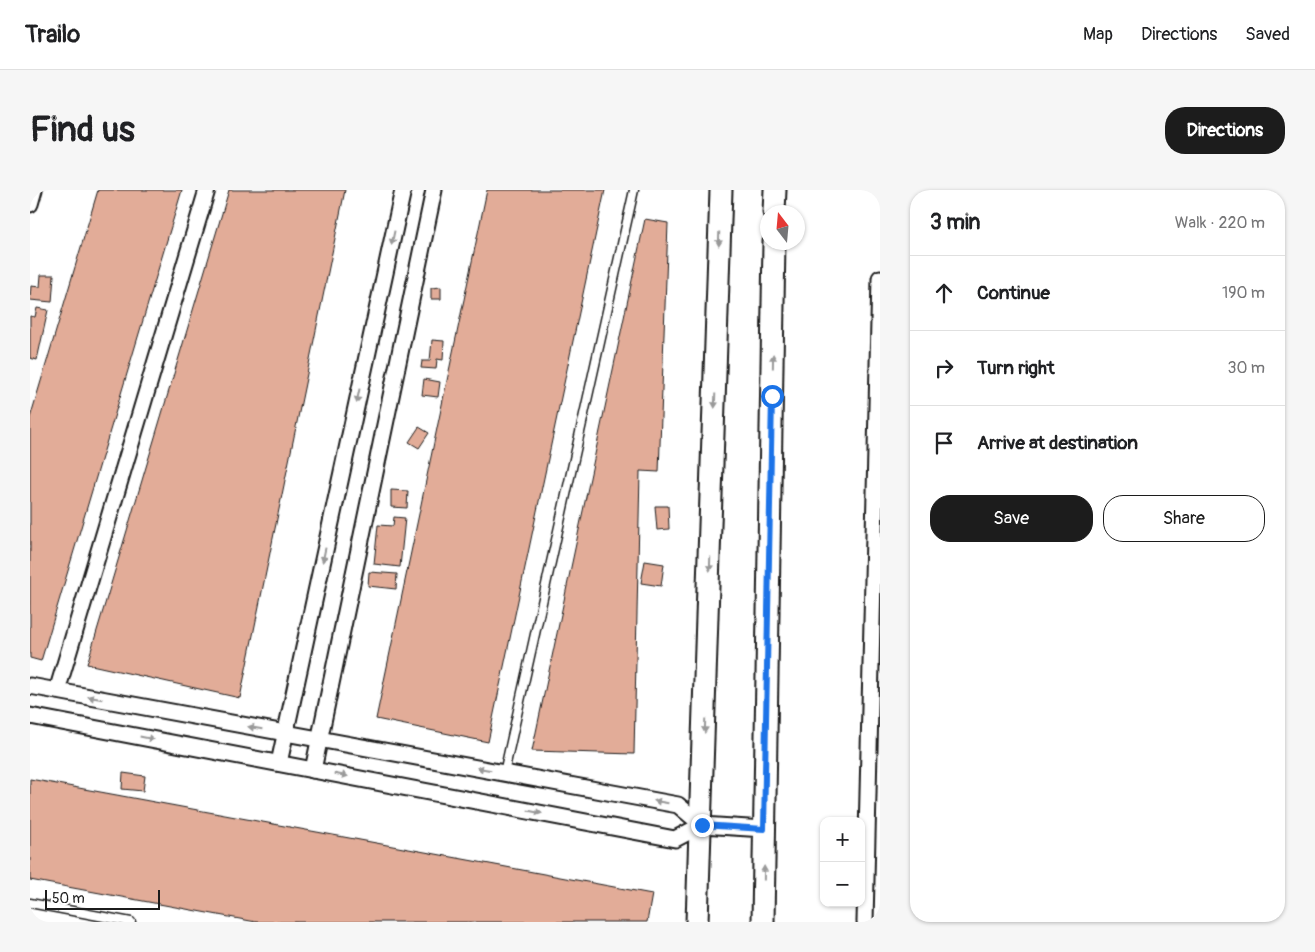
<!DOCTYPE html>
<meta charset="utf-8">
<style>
body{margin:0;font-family:Pangolin,sans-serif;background:#f6f6f6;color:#202124}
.controls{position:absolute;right:15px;bottom:15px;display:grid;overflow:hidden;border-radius:10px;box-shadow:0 1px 4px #0004}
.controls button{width:45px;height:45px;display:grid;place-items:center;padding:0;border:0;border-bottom:1px solid #e0e0e0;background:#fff;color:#202124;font:25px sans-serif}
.compass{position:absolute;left:730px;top:15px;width:45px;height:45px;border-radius:50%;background:#fff;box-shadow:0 1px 4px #0004;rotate:344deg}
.scale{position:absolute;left:15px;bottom:12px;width:115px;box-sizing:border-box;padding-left:5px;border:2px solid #1c1c1c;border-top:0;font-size:14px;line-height:18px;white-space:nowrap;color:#1c1c1c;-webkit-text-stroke:4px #fff;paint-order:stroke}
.stop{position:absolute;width:15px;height:15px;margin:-11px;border:4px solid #1a73e8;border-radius:50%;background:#fff}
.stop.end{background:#1a73e8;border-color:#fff;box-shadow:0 1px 5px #0008}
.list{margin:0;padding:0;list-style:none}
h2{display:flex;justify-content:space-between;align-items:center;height:65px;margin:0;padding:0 20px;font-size:21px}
h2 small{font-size:16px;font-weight:400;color:#757577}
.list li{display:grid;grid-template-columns:32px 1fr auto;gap:15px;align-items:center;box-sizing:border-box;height:75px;padding:0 20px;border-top:1px solid #e0e0e0}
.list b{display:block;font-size:19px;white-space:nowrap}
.list em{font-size:16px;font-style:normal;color:#757577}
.actions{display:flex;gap:10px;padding:15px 20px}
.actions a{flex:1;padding:11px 0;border:1px solid #1c1c1c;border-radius:20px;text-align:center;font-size:18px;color:#1c1c1c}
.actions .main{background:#1c1c1c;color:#fff}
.icon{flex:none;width:28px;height:28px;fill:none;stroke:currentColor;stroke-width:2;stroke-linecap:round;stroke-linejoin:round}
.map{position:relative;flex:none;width:850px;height:732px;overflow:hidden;border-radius:20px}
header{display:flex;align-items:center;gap:30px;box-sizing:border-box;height:70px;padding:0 25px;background:#fff;border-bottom:1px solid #e0e0e0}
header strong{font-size:24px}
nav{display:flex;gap:28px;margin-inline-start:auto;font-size:18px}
.intro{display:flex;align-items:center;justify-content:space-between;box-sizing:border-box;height:120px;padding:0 30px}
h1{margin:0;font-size:35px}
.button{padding:12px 22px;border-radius:20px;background:#1c1c1c;color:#fff;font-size:18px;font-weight:700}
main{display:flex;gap:30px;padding:0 30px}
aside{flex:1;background:#fff;border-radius:20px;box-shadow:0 1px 4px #0004}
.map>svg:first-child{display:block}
</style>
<header>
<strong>Trailo</strong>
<nav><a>Map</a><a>Directions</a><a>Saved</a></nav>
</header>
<div class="intro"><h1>Find us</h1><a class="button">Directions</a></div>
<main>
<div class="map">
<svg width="850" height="732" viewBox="0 0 850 732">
<rect width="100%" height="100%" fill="#fff"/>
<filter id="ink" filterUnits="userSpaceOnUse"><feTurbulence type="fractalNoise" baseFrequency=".02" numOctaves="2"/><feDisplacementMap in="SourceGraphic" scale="10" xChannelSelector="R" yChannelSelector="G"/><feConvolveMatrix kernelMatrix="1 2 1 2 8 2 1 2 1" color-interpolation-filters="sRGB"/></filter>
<g filter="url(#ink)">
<g fill="#e2ac98" stroke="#1c1c1c">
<path d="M 68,0 L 152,0 L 11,471 L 0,468 L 0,228 Z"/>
<path d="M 199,0 L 315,0 L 210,508 L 57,474 Z"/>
<path d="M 457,0 L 575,0 L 458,552 L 346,529 Z"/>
<path d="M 615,29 L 638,33 L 629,282 L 610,281 L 604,564 L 502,561 Z"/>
<path d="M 11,85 L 24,85 L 22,112 L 0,110 L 1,96 L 10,97 Z"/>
<path d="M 411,97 L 411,109 L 401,109 L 401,98 Z"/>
<path d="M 7,118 L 18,120 L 7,170 L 0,168 L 0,126 L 5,127 Z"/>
<path d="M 402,150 L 414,151 L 413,170 L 407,169 L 406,179 L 391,178 L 392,171 L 400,171 Z"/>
<path d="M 394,189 L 410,192 L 408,207 L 392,205 Z"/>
<path d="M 389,237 L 399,243 L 389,258 L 379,252 Z"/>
<path d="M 361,300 L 378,301 L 377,318 L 361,317 Z"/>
<path d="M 625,316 L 638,316 L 639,339 L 627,340 Z"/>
<path d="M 364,327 L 375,328 L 370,377 L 344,374 L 348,335 L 363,336 Z"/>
<path d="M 615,371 L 634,374 L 631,396 L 611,393 Z"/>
<path d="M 339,382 L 367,384 L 366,399 L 338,396 Z"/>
<path d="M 93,583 L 115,586 L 113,601 L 92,599 Z"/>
<path d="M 0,589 L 622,704 L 617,732 L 226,732 L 0,690 Z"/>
</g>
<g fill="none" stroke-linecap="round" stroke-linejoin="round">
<defs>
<g id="service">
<path d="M 474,583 L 604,0"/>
<path d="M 0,713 L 101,732"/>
</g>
<g id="minor">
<path d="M 0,14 L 4,0"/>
<path d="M 0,496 L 648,615 L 672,635"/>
<path d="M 27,501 L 177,0"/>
<path d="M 0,526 L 645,649 L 672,635 L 734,639"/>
<path d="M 249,573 L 373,0"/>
<path d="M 283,580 L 404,0"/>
<path d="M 835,732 L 850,88"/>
</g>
<g id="secondary">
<path d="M 744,22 L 745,0"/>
<path d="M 667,732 L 691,0"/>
<path d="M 733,732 L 744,52"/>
</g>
</defs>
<use href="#service" stroke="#1c1c1c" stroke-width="11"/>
<use href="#minor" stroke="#1c1c1c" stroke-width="19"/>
<use href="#secondary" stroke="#1c1c1c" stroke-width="25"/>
<use href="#service" stroke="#fff" stroke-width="8"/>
<use href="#minor" stroke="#fff" stroke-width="15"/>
<use href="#secondary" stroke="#fff" stroke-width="21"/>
</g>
<defs><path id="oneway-solid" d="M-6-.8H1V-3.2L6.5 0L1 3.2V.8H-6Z" transform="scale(1.25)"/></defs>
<g fill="#999">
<use href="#oneway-solid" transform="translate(363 48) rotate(102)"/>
<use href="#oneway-solid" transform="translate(689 49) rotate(92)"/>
<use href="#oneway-solid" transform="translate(743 171) rotate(-89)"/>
<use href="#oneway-solid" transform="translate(328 206) rotate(102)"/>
<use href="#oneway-solid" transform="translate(685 211) rotate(92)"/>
<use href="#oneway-solid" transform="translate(294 365) rotate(102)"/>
<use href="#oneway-solid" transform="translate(680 374) rotate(92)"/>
<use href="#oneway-solid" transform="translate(65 508) rotate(-170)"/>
<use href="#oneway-solid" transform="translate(675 536) rotate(92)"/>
<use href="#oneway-solid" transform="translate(225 538) rotate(-170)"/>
<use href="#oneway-solid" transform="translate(117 548) rotate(11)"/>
<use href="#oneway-solid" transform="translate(454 579) rotate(-170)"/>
<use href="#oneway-solid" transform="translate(311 585) rotate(11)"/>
<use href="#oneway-solid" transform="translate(631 612) rotate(-170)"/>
<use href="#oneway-solid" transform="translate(505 622) rotate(11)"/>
<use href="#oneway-solid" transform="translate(734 683) rotate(-89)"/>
</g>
</g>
<g fill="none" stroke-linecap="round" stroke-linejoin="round" filter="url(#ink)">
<path stroke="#1a73e8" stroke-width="6" d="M 672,635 L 734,639 L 742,206"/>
</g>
</svg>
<div class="controls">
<button>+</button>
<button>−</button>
</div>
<svg class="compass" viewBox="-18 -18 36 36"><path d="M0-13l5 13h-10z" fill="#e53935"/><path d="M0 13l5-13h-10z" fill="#757577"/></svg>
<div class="scale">50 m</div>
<div class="stop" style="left:742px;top:206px"></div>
<div class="stop end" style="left:672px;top:635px"></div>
</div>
<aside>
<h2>3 min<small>Walk · 220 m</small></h2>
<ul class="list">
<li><svg class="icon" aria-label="ahead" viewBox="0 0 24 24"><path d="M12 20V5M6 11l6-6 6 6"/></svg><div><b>Continue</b></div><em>190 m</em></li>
<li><svg class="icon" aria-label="right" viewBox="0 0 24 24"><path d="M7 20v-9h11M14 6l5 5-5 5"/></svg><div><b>Turn right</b></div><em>30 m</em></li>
<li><svg class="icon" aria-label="arrive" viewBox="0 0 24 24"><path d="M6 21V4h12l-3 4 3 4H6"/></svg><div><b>Arrive at destination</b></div></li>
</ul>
<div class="actions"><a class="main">Save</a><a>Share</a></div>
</aside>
</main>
